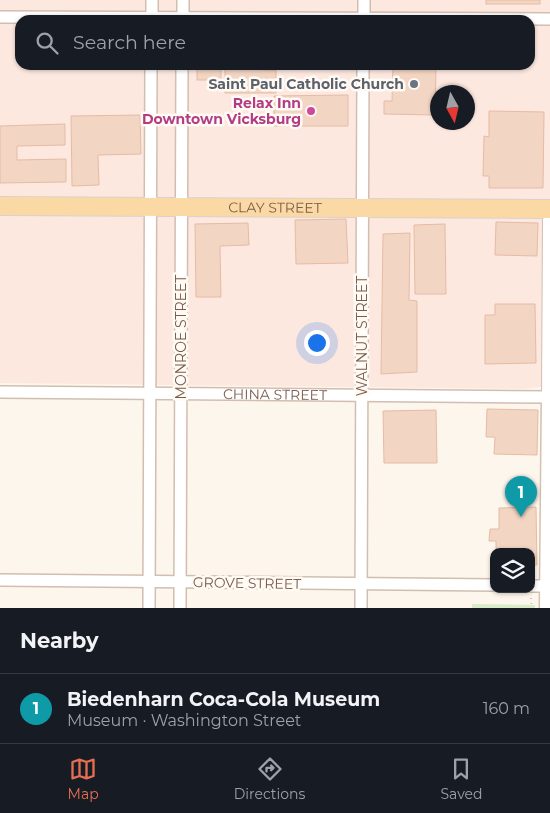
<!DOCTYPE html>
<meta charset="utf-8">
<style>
body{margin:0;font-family:Montserrat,sans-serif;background:#242831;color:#f1f3f6}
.controls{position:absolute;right:15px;bottom:15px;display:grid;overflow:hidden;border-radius:10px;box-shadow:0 1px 4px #0004}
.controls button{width:45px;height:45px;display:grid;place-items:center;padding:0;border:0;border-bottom:1px solid #363941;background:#171b24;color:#f1f3f6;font:25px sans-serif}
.compass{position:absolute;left:430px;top:85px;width:45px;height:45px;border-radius:50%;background:#171b24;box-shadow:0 1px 4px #0004;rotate:172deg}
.you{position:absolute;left:316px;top:342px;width:18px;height:18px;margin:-12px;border:4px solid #fff;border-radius:50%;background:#1a73e8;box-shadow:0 0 0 8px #1a73e833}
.badge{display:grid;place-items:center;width:32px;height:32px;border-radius:50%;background:#e76f51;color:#fff;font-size:16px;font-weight:700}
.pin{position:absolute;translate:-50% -41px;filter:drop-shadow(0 1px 2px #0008)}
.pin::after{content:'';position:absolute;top:26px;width:18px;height:15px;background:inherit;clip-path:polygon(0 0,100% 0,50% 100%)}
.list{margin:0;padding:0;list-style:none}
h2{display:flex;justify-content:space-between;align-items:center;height:65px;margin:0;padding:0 20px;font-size:21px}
h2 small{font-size:16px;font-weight:400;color:#9ea1a6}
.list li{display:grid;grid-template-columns:32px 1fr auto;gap:15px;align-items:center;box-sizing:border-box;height:70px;padding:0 20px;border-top:1px solid #363941}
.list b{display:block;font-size:19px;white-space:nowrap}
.list p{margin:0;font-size:16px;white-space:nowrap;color:#9ea1a6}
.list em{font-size:16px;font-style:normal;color:#9ea1a6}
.icon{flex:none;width:28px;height:28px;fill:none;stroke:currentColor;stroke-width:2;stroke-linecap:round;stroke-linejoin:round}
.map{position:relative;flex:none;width:550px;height:608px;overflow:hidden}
.search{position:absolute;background:#171b24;box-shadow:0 1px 4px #0004;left:15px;right:15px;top:15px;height:55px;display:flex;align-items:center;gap:12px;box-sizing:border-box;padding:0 18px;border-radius:15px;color:#9ea1a6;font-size:19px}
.sheet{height:135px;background:#171b24}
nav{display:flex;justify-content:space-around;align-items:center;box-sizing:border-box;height:70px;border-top:1px solid #363941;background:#171b24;font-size:14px;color:#9ea1a6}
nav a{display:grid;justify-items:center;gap:2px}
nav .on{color:#e76f51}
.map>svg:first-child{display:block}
</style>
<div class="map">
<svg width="550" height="608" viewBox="0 0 550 608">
<rect width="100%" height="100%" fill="#fdf6ec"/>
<path fill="#fde8e0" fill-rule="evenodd" d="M 0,0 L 550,0 L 550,386 L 524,389 L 0,383 ZM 20,20 L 530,20 L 530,65 L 20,65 ZM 438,92 L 468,92 L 468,122 L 438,122 Z"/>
<path fill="#d8ecc9" d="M 472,604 L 535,605 L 535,608 L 472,608 Z"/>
<g fill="#f3d5c3" stroke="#e6bba3">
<rect x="486" y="0" width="54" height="4"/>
<rect x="197" y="65" width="24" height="15"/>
<path d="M 225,65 L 263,65 L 263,70 L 276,70 L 276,93 L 225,93 Z"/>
<path d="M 393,65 L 465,65 L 465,67 L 436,67 L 435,115 L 384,114 L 384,101 L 392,101 Z"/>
<path d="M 348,95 L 348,126 L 274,126 L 274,96 Z"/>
<path d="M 489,111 L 544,112 L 543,188 L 489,188 L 489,176 L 483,176 L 484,136 L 489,137 Z"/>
<path d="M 140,115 L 141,154 L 98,155 L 99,185 L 72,186 L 71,116 Z"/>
<path d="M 65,124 L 65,145 L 17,146 L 17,160 L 66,159 L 66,182 L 0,183 L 0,126 Z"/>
<path d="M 346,219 L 348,263 L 296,264 L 295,220 Z"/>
<path d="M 496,222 L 538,223 L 537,256 L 495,255 Z"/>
<path d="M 248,223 L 249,245 L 220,246 L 221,297 L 196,297 L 195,224 Z"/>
<path d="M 445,224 L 446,294 L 415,294 L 414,225 Z"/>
<path d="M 410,233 L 409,300 L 417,301 L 417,372 L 381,374 L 383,234 Z"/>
<path d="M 495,304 L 535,304 L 536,363 L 485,364 L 485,315 L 495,315 Z"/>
<path d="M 487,409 L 538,410 L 537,455 L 494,454 L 495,437 L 486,437 Z"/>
<path d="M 436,410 L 437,463 L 384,463 L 383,411 Z"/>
<path d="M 536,507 L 537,565 L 531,565 L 531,552 L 496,552 L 496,541 L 489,541 L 490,529 L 499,529 L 499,508 Z"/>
</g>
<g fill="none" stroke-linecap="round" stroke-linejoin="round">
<defs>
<g id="minor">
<path d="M 0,17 L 550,19"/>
<path d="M 152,20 L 152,0"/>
<path d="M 183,20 L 183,0"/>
<path d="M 364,20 L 364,0"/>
<path id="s1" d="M 0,392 L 549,397"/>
<path d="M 0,580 L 494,585"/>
<path d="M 531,586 L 550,586"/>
<path d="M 149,608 L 151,65"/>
<path d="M 180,608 L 182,65"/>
<path d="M 361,608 L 363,65"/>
</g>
<path id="tertiary" d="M 549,397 L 550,220"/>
<path id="secondary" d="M 548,608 L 550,397"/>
<g id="primary">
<path id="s2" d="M 0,206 L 550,209"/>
</g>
</defs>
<use href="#minor" stroke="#d1beb0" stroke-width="14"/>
<use href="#tertiary" stroke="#d1beb0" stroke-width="16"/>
<use href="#secondary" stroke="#d6c0b0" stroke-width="19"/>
<use href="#primary" stroke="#dad1cd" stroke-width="20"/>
<path stroke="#d9b8a5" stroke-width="2" stroke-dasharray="1 4" stroke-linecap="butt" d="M 531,598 L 532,608"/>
<use href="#minor" stroke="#fff" stroke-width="11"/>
<use href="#tertiary" stroke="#fff" stroke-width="14"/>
<use href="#secondary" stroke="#fff" stroke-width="16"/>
<use href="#primary" stroke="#fbd9a5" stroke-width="18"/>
</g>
<circle fill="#6b7280" stroke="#fffaf3" stroke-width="2" cx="414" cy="84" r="5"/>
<circle fill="#d1479c" stroke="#fffaf3" stroke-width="2" cx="311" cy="111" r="5"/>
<g text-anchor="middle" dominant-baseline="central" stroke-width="5" stroke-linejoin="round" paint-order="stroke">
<g font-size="14" font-weight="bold" fill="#5b616d" stroke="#fffaf3" text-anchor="end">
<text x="404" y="84">Saint Paul Catholic Church</text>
</g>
<g font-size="14" font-weight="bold" fill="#b23c85" stroke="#fffaf3" text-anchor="end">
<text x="301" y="103">Relax Inn<tspan x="301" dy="16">Downtown Vicksburg</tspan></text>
</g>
<g font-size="14" fill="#7a5c4d" stroke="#fffaf3">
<text stroke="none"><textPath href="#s2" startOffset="275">CLAY STREET</textPath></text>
<text transform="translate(362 336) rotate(-90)">WALNUT STREET</text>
<text transform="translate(181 337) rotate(-90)">MONROE STREET</text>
<text stroke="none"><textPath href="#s1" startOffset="275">CHINA STREET</textPath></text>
<text transform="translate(247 583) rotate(1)">GROVE STREET</text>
</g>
</g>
</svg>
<div class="controls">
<button><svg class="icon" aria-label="layers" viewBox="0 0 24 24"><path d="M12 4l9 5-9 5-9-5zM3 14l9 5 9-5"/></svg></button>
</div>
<svg class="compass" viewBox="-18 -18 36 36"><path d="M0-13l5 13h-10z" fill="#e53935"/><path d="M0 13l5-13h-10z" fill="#9ea1a6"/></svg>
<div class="you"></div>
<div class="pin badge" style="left:521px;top:517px;background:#0f9aa8">1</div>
<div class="search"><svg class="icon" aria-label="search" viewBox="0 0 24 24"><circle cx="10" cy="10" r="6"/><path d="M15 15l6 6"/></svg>Search here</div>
</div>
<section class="sheet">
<h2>Nearby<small></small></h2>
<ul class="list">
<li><span class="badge" style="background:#0f9aa8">1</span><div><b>Biedenharn Coca-Cola Museum</b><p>Museum · Washington Street</p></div><em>160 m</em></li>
</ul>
</section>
<nav>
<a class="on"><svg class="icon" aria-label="map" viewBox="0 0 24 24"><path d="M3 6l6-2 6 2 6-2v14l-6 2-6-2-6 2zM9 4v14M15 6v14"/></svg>Map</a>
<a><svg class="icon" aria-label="directions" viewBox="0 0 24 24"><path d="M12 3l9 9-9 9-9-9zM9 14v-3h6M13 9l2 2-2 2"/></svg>Directions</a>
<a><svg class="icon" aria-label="saved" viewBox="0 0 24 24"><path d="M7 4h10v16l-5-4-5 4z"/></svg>Saved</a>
</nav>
